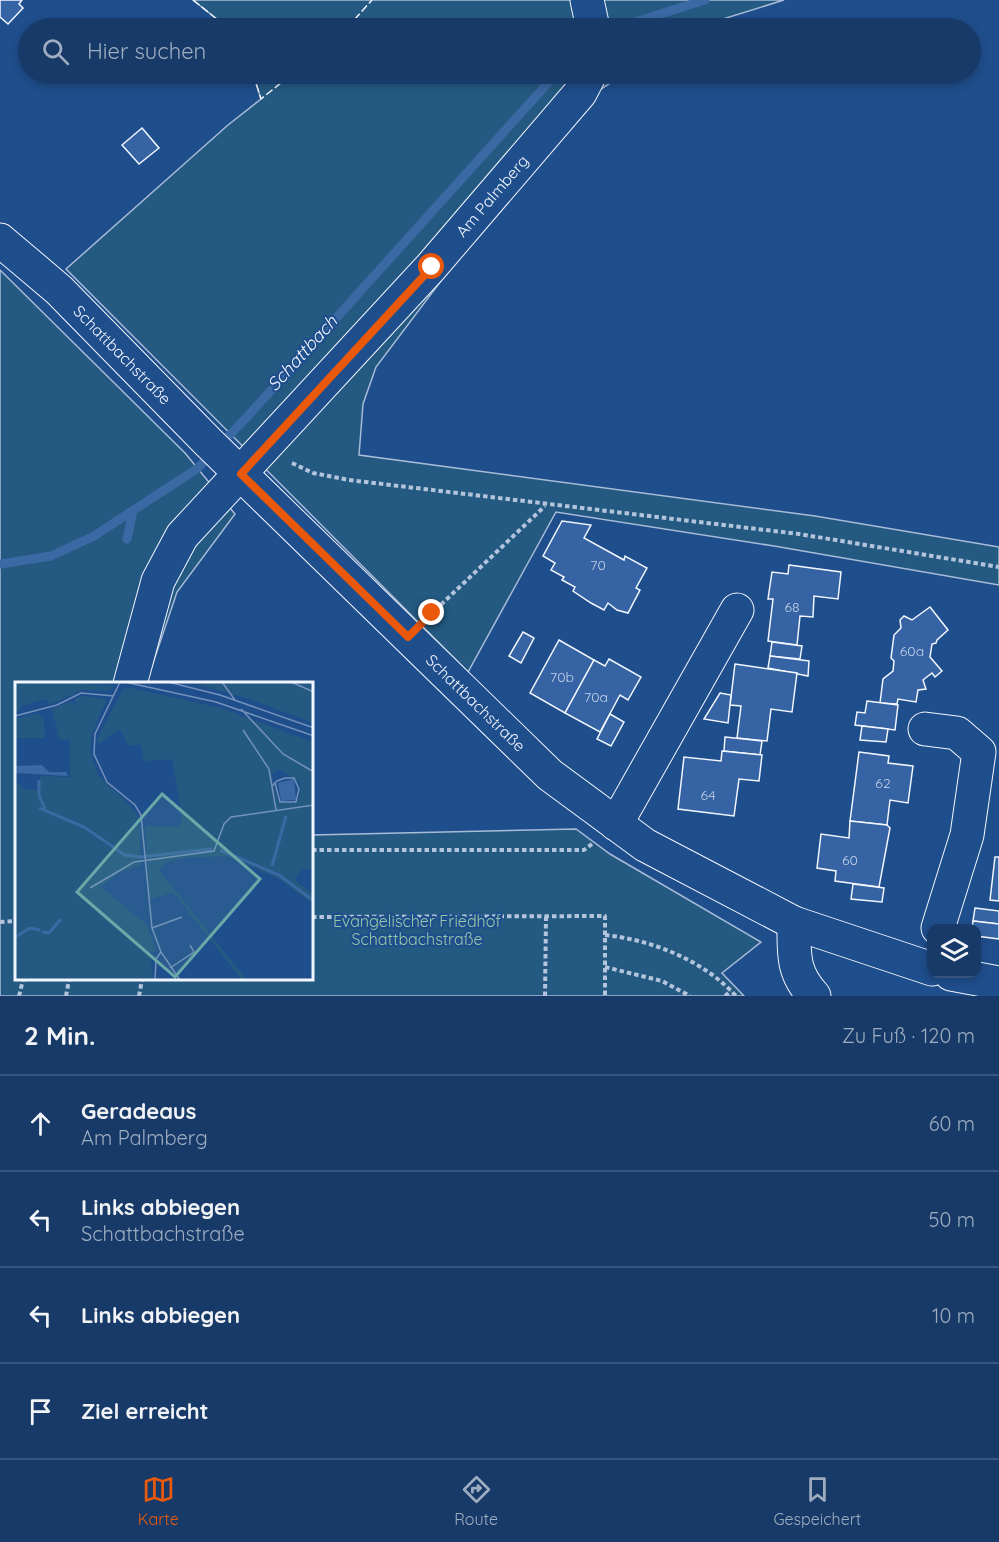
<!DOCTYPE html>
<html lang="de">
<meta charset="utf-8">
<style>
body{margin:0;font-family:Quicksand,sans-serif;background:#20416f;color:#f1f3f6}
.controls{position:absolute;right:18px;bottom:18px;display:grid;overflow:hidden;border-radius:12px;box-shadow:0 3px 9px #0003}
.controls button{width:54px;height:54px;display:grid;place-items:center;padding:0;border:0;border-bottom:2px solid #36547d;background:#173a69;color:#f1f3f6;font:30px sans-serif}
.stop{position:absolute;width:18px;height:18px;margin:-14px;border:4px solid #ea580c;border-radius:50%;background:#fff}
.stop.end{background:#ea580c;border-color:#fff;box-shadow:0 2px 6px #0008}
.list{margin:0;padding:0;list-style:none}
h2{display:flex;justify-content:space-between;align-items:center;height:78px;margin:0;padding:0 24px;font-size:26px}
h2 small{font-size:20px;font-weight:400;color:#9eadc0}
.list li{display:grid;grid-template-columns:39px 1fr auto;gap:18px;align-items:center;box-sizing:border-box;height:96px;padding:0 24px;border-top:2px solid #36547d}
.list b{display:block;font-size:22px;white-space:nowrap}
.list p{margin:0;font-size:20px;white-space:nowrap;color:#9eadc0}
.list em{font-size:20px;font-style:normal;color:#9eadc0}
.icon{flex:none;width:33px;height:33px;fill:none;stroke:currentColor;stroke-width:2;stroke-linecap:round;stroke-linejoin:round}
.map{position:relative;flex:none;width:999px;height:996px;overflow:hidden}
.search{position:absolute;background:#173a69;box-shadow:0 3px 9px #0003;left:18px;right:18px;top:18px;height:66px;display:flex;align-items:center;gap:15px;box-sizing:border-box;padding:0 21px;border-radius:33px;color:#9eadc0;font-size:22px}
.sheet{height:462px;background:#173a69}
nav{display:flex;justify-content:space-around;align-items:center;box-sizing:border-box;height:84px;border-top:2px solid #36547d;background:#173a69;font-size:16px;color:#9eadc0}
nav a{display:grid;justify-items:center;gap:3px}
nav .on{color:#ea580c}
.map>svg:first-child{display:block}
</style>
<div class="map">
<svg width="999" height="996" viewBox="0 0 999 996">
<rect width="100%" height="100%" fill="#1f4e8c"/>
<g fill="#245a82" stroke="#a8bbd7" stroke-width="1.5">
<path d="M 193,0 L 784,0 L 694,28 L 228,28 Z"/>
<path d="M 253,74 L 624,74 L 601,89 L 462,253 L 376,367 L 363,404 L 359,455 L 815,516 L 999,547 L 999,585 L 774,546 L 556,512 L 468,672 L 66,269 L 228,125 L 261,99 Z"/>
<path d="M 0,270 L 185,453 L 235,514 L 177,592 L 146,684 L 16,684 L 16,980 L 312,980 L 312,835 L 576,829 L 610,854 L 761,942 L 722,973 L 744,996 L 0,996 Z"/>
</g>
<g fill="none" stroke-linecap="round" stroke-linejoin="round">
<g stroke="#3b69a3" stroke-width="9">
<path d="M 616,28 L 705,0"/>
<path d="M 127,539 L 133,510"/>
<path d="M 0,564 L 51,556 L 94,536 L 198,468 L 247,417 L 556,74"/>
</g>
</g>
<g fill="#3563a3" stroke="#f2f6ff" stroke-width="1.5">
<path d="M 0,0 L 22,0 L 19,4 L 23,8 L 8,24 L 0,17 Z"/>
<path d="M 142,128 L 159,148 L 139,164 L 122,145 Z"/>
<path d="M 562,521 L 591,525 L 584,538 L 624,560 L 625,556 L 647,568 L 636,588 L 640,590 L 628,613 L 617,610 L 608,603 L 604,610 L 591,603 L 573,591 L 575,587 L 562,580 L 564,577 L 551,570 L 555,563 L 543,556 Z"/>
<path d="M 789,565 L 841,572 L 838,599 L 814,596 L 813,617 L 800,616 L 797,645 L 768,641 L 773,599 L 768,599 L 772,572 L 788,574 Z"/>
<path d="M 930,607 L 948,630 L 937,640 L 936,643 L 932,644 L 930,657 L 942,671 L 935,677 L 932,673 L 923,680 L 926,689 L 918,690 L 916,702 L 898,699 L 897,704 L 880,703 L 883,679 L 893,671 L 894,661 L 891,658 L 894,635 L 901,628 L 900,620 L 904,616 L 912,620 Z"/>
<path d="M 523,632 L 534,638 L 521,663 L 509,656 Z"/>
<path d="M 559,640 L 594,660 L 565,713 L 530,693 Z"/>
<path d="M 772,642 L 802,646 L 800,659 L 770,656 Z"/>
<path d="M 770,656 L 809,661 L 808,676 L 768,668 Z"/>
<path d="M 609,659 L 641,677 L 628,700 L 620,695 L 600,732 L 565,713 L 594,660 L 605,666 Z"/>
<path d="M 735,664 L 797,673 L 792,712 L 771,709 L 767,741 L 737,738 L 741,706 L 730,705 Z"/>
<path d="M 720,693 L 731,695 L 728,723 L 704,719 Z"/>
<path d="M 867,701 L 898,705 L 895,730 L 855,725 L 857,712 L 865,713 Z"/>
<path d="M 610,714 L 624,722 L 611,746 L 597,739 Z"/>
<path d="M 862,726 L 888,729 L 886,742 L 860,740 Z"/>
<path d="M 725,737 L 762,741 L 760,755 L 724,751 Z"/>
<path d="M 722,751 L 762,755 L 759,781 L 739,779 L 734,816 L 678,809 L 684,757 L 721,761 Z"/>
<path d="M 859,752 L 889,756 L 888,763 L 913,766 L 908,803 L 890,800 L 887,825 L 850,821 Z"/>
<path d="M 850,821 L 887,825 L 890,828 L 879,887 L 835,881 L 836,871 L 817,868 L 821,834 L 849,838 Z"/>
<path d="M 995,857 L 999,857 L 999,901 L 990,900 Z"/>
<path d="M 853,884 L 884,888 L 882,902 L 851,899 Z"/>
<path d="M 975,908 L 999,911 L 999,924 L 973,921 Z"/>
<path d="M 973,921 L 999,924 L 999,939 L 976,936 L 976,928 L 972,928 Z"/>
</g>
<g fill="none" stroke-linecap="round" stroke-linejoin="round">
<defs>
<g id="minor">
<path d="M 587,0 L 593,28"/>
<path id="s1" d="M 0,240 L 59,290 L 208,442 L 550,775 L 645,845 L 794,923 L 932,969"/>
<path id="s2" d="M 130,684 L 158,581 L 182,536 L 431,267 L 580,93 L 590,74"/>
<path d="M 925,729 L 957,733 L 979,752 L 967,835 L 938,928"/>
<path d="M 616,824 L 737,610"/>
<path d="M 794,923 C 794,954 792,972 814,996"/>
<path d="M 951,974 L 999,983"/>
</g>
</defs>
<use href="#minor" stroke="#f2f6ff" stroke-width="35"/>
<g stroke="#b3c4dc" stroke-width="4" stroke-dasharray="4.5 3" stroke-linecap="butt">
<path d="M 292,463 L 313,473 L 349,480 L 799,534 L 999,567"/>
<path d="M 430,615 L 545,506"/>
<path d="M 312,850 L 584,850 L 592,844"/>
<path d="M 312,917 L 605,916 L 605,996"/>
<path d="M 0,922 L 16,921"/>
<path d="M 605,935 C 652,940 703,960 736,996"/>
<path d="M 605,967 L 662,981 L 690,996"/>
<path d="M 19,996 L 23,980"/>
<path d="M 66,996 L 69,980"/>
<path d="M 139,996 L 142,980"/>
<path d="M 545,996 L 546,916"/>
<path d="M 725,996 L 731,991"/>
</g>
<use href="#minor" stroke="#1f4e8c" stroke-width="33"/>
<g stroke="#f2f6ff" stroke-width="1.5" stroke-dasharray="8 3" stroke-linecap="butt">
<path d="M 193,0 L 228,28"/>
<path d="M 347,28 L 372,0"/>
<path d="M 253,74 L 261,99 L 292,74"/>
</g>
</g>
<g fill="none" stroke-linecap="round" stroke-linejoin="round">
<path stroke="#ea580c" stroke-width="8" d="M 432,267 L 241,474 L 408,637 L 432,613"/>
</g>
<g text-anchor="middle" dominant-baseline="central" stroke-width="4.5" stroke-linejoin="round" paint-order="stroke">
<g font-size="14" fill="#c3d1e8">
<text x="598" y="565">70</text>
<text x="792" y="607">68</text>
<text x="912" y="651">60a</text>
<text x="562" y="677">70b</text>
<text x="596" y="697">70a</text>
<text x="883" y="783">62</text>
<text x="708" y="795">64</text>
<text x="850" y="860">60</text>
</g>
<g font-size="16" fill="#f2f6ff" stroke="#1f4e8c">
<text stroke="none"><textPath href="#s2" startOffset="618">Am Palmberg</textPath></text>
<text stroke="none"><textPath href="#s1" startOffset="168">Schattbachstraße</textPath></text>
<text stroke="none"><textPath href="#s1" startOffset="664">Schattbachstraße</textPath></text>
</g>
<g font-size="16" fill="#97c8a6" stroke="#1f4e8c">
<text x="417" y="921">Evangelischer Friedhof<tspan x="417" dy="18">Schattbachstraße</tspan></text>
</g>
<g font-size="18" font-style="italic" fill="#f2f6ff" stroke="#1f4e8c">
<text transform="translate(302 353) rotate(-48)">Schattbach</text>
</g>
</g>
<g transform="translate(15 682)">
<rect width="298" height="298" fill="#1f4e8c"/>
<path d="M 40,0 L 54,1 L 100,4 L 94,9 L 67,8 L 34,23 L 32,17 L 7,24 L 0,33 L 0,2 ZM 174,0 L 298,0 L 298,41 L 237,18 ZM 116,6 L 206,26 L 298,60 L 298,187 L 287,187 L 280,198 L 298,212 L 298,222 L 264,197 L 212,174 L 170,176 L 152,180 L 143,187 L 232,298 L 227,298 L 158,210 L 135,218 L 130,144 L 164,144 L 167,137 L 157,77 L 129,79 L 126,63 L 113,63 L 105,47 L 84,62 L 82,57 L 108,7 ZM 263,87 L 285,101 L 285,115 L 280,121 L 263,120 L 257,93 ZM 67,14 L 92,17 L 76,54 L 76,72 L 83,93 L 120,128 L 124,137 L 126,183 L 105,190 L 86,205 L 132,243 L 141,269 L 135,270 L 138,298 L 0,298 L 0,102 L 7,103 L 7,107 L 24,108 L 25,94 L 55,95 L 55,58 L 44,57 L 37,27 L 56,19 L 60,23 L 60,17 ZM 23,31 L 29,40 L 30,56 L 0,56 L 0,37 Z" fill="#245a82" fill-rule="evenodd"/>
<path d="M 27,83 L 34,90 L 51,90 L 53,94 L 0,91 L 0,84 ZM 279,97 L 281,118 L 266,119 L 263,101 Z" fill="#3b69a3"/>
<path fill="none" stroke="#3b69a3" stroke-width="3" d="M 24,98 L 24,113 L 30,127M 24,126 L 69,145 L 110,173 L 126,175 L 197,167M 205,168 L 264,193 L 299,219M 257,184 L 271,134M 27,250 L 34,251 L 46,237M 0,255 L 15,246 L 25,248"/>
<path fill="none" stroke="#7391ba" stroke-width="1.5" d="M 105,0 L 80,52 L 79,72 L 92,100 L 120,123 L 126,133 L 137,246 L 146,270 L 165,298M 110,0 L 201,20 L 299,54M 153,0 L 205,13 L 299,46M 207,0 L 220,18M 276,0 L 299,10M 226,27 L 268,72 L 299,90M 0,34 L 42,23 L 66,11 L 99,14M 228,48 L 254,87 L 261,128M 257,104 L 262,99 L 270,96 L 279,96 L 284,107 L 281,120 L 265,120 L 260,101M 75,206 L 119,180 L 199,169 L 209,142 L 216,135 L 299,123M 137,246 L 167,235M 155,286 L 179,270 L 175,263M 140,298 L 141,277 L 146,270"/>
<path fill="#6aa9a8" fill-opacity="0.15" stroke="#6aa9a8" stroke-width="3" d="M 147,112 L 245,197 L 160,295 L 62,210 Z"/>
<rect width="298" height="298" fill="none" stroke="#f2f6ff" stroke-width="3"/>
</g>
</svg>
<div class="controls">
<button><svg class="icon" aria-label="layers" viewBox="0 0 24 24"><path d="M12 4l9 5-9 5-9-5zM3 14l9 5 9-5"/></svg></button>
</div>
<div class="stop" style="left:432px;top:267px"></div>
<div class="stop end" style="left:432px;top:613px"></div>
<div class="search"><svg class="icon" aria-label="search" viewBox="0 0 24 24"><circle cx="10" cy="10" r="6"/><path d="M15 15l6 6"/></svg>Hier suchen</div>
</div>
<section class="sheet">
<h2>2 Min.<small>Zu Fuß · 120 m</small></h2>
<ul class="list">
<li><svg class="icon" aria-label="ahead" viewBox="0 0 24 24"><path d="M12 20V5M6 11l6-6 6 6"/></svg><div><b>Geradeaus</b><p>Am Palmberg</p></div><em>60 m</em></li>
<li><svg class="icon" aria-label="left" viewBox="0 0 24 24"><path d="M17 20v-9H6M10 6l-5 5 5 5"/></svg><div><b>Links abbiegen</b><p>Schattbachstraße</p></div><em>50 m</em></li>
<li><svg class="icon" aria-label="left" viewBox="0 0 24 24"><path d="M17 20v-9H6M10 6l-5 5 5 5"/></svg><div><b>Links abbiegen</b></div><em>10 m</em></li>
<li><svg class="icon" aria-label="arrive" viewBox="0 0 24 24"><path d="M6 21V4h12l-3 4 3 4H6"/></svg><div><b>Ziel erreicht</b></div></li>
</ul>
</section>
<nav>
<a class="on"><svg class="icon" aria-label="map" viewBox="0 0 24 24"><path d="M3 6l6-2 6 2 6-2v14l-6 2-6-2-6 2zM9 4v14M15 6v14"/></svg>Karte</a>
<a><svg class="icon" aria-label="directions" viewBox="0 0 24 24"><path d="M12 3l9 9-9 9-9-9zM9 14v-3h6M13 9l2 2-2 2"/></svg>Route</a>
<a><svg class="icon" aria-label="saved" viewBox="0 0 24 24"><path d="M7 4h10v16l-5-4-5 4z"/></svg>Gespeichert</a>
</nav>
